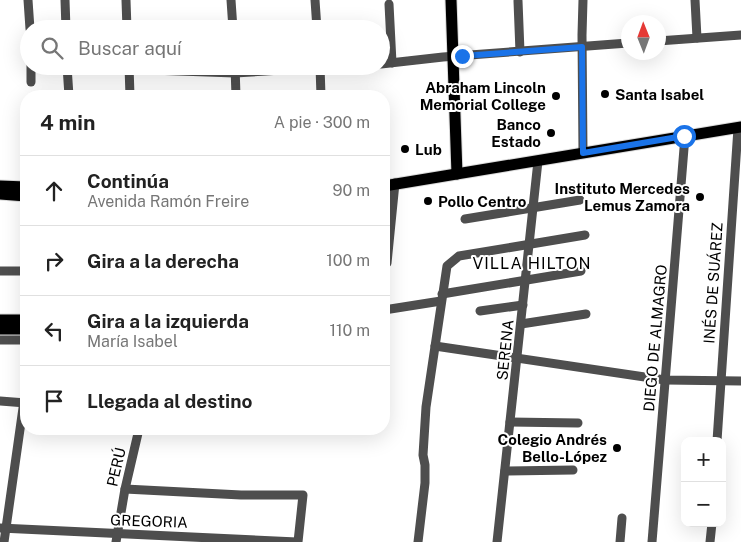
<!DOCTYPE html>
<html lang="es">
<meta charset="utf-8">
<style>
body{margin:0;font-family:"Public Sans",sans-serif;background:#f6f6f6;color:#222}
.controls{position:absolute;right:15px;bottom:15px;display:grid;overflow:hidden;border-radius:10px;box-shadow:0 5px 20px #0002}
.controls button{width:45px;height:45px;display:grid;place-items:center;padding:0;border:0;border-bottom:1px solid #e0e0e0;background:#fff;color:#222;font:25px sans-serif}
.compass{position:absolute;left:621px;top:15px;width:45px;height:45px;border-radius:50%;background:#fff;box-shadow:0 5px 20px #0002;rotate:359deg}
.stop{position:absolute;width:15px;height:15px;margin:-11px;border:4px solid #1a73e8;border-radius:50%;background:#fff}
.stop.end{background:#1a73e8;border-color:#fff;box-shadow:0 1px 5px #0008}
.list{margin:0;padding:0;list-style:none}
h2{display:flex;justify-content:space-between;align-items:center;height:65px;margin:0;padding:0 20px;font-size:21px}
h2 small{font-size:16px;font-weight:400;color:#767676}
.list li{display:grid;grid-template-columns:32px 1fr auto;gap:15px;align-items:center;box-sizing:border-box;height:70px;padding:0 20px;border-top:1px solid #e0e0e0}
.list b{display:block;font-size:19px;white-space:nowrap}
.list p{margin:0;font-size:16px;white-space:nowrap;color:#767676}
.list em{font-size:16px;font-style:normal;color:#767676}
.icon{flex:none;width:28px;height:28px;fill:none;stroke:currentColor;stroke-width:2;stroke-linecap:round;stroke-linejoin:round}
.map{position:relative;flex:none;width:741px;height:542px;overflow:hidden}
.search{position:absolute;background:#fff;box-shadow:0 5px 20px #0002;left:20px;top:20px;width:370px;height:55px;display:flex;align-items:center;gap:12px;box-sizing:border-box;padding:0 18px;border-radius:28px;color:#767676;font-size:19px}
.panel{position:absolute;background:#fff;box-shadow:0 5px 20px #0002;left:20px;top:90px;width:370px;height:345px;border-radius:20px}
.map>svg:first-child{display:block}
</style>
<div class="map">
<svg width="741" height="542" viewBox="0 0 741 542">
<rect width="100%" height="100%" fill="#fff"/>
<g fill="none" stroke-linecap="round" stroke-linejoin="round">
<defs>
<g id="major">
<path d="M 451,0 L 457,174"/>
<path d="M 0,186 L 26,187"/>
<path d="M 384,186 L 741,127"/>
<path d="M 0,194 L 26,196"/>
<path d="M 0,320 L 26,320"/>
<path d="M 0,329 L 26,329"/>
</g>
</defs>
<use href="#major" stroke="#dbdbdb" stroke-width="13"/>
<g stroke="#4e4e4e" stroke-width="9">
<path d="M 28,0 L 30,29"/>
<path d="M 65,0 L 66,29"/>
<path d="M 126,0 L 127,29"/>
<path d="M 231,0 L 233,29"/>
<path d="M 315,0 L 317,29"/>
<path d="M 583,0 L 582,35 L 583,153"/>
<path d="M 695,0 L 697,38"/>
<path d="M 518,1 L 520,52"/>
<path d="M 389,4 L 392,63"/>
<path d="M 658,41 L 741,35"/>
<path d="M 381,64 L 443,57 L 628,43"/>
<path d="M 31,66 L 31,82"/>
<path d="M 67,66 L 69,96"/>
<path d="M 129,66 L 130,96"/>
<path d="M 235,66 L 236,96"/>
<path d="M 320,66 L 321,96"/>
<path d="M 67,67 L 235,73 L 344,66"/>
<path d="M 465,219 L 580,200"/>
<path d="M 387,263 L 395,183"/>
<path d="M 0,271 L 26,271"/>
<path d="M 442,294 L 581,271"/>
<path d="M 384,310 L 441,301"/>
<path d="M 480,311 L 523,305"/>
<path d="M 521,324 L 586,314"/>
<path d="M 0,340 L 26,340"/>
<path d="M 435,346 L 665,380 L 741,381"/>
<path d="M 0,401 L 26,403"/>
<path d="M 510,422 L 578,423"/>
<path d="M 717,441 L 738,128"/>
<path d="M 505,471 L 573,470"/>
<path d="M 125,489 L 241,495 L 303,495 L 298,542"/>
<path d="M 0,528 L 297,542"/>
<path d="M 4,542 L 26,387"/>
<path d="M 116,542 L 125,489 L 139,429"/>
<path d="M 418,542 L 425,483 L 425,465 L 423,455 L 426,407 L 447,266 L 459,256 L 585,235"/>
<path d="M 497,542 L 538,161"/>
<path d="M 620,542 L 622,518"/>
<path d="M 652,542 L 685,136"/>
<path d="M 710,542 L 712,523"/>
</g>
<use href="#major" stroke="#000" stroke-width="11"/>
</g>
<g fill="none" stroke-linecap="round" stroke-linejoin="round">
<path stroke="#1a73e8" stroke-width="6" d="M 462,56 L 582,47 L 583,153 L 684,136"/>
</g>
<g fill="#000" stroke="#fff" stroke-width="2">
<circle cx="605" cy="94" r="5"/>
<circle cx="556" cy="96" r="5"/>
<circle cx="551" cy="133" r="5"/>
<circle cx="405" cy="149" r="5"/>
<circle cx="700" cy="197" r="5"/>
<circle cx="428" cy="201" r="5"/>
<circle cx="617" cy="448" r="5"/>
</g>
<g text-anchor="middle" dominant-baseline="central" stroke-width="4" stroke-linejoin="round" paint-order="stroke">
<g font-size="15" font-weight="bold" fill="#000" stroke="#fff" text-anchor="end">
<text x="546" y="87">Abraham Lincoln<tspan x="546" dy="17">Memorial College</tspan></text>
<text x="615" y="94" text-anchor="start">Santa Isabel</text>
<text x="541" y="124">Banco<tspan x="541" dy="17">Estado</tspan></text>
<text x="415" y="149" text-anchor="start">Lub</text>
<text x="690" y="188">Instituto Mercedes<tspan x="690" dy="17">Lemus Zamora</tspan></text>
<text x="438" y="201" text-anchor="start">Pollo Centro</text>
<text x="607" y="439">Colegio Andrés<tspan x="607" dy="17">Bello-López</tspan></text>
</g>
<g font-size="15" fill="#000" stroke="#fff">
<text transform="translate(713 283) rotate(-86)">INÉS DE SUÁREZ</text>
<text transform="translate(655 338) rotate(-85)">DIEGO DE ALMAGRO</text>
<text transform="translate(505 350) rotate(-84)">SERENA</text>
<text transform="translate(116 467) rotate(-77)">PERÚ</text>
<text transform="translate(149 521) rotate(2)">GREGORIA</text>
</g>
<g font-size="16" letter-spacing="1" fill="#000" stroke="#fff">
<text x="532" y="263">VILLA HILTON</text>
</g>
</g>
</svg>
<div class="controls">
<button>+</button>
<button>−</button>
</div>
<svg class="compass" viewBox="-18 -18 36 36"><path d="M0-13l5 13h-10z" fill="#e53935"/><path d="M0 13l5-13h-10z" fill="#767676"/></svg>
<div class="stop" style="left:684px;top:136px"></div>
<div class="stop end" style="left:462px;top:56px"></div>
<div class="search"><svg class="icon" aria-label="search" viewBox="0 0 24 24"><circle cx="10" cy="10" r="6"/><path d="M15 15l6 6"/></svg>Buscar aquí</div>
<section class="panel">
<h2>4 min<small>A pie · 300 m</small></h2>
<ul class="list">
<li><svg class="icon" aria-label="ahead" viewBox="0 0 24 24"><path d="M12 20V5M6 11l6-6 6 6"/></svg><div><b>Continúa</b><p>Avenida Ramón Freire</p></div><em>90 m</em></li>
<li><svg class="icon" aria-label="right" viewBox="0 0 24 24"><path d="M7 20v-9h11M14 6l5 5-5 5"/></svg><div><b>Gira a la derecha</b></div><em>100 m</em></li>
<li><svg class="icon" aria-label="left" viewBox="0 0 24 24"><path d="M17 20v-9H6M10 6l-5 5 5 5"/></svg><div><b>Gira a la izquierda</b><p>María Isabel</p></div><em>110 m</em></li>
<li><svg class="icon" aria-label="arrive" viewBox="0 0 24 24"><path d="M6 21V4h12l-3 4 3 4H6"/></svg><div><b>Llegada al destino</b></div></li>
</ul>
</section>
</div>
